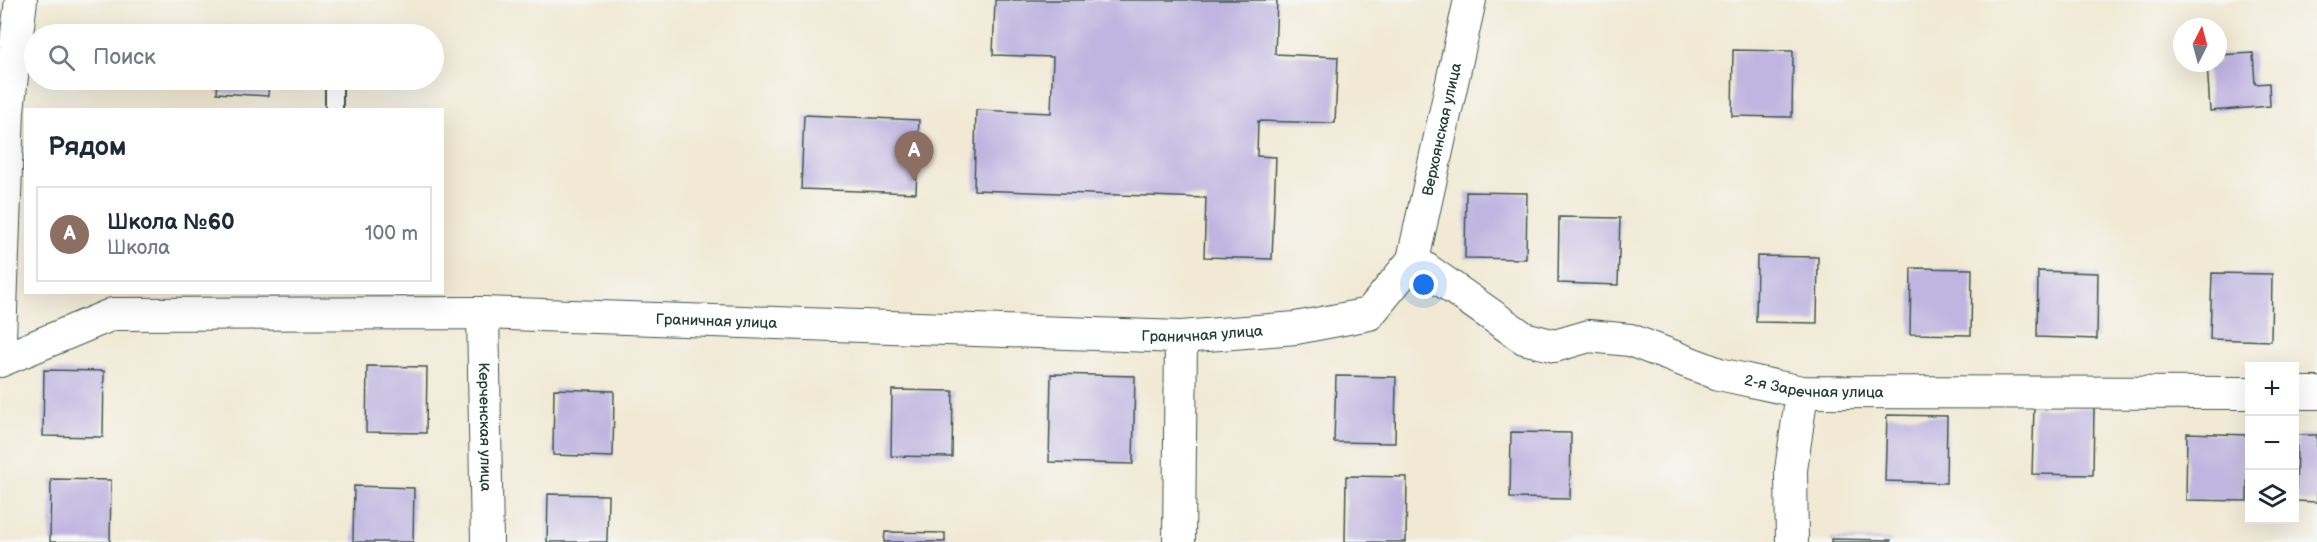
<!DOCTYPE html>
<html lang="ru">
<meta charset="utf-8">
<style>
body{margin:0;font-family:"Balsamiq Sans",sans-serif;background:#f2f2f3;color:#1f2937}
.controls{position:absolute;right:18px;bottom:18px;display:grid;overflow:hidden;border-radius:0px;box-shadow:0 6px 24px #0002}
.controls button{width:54px;height:54px;display:grid;place-items:center;padding:0;border:0;border-bottom:2px solid #e0e1e3;background:#fff;color:#1f2937;font:30px sans-serif}
.compass{position:absolute;left:2173px;top:18px;width:54px;height:54px;border-radius:50%;background:#fff;box-shadow:0 6px 24px #0002;rotate:6deg}
.you{position:absolute;left:1424px;top:285px;width:21px;height:21px;margin:-15px;border:4px solid #fff;border-radius:50%;background:#1a73e8;box-shadow:0 0 0 9px #1a73e833}
.badge{display:grid;place-items:center;width:39px;height:39px;border-radius:50%;background:#0b8043;color:#fff;font-size:20px;font-weight:700}
.pin{position:absolute;translate:-50% -50px;filter:drop-shadow(0 2px 3px #0008)}
.pin::after{content:'';position:absolute;top:32px;width:21px;height:18px;background:inherit;clip-path:polygon(0 0,100% 0,50% 100%)}
.list{margin:0;padding:0;list-style:none}
h2{display:flex;justify-content:space-between;align-items:center;height:78px;margin:0;padding:0 24px;font-size:26px}
h2 small{font-size:20px;font-weight:400;color:#747a83}
.list li{display:grid;grid-template-columns:39px 1fr auto;gap:18px;align-items:center;box-sizing:border-box;height:96px;margin:0 12px 12px;padding:0 12px;border:2px solid #e0e1e3;border-radius:0px}
.list b{display:block;font-size:22px;white-space:nowrap}
.list p{margin:0;font-size:20px;white-space:nowrap;color:#747a83}
.list em{font-size:20px;font-style:normal;color:#747a83}
.icon{flex:none;width:33px;height:33px;fill:none;stroke:currentColor;stroke-width:2;stroke-linecap:round;stroke-linejoin:round}
.map{position:relative;flex:none;width:2317px;height:542px;overflow:hidden}
.search{position:absolute;background:#fff;box-shadow:0 6px 24px #0002;left:24px;top:24px;width:420px;height:66px;display:flex;align-items:center;gap:15px;box-sizing:border-box;padding:0 21px;border-radius:33px;color:#747a83;font-size:22px}
.panel{position:absolute;background:#fff;box-shadow:0 6px 24px #0002;left:24px;top:108px;width:420px;height:186px;border-radius:0px}
.map>svg:first-child{display:block}
</style>
<div class="map">
<svg width="2317" height="542" viewBox="0 0 2317 542">
<rect width="100%" height="100%" fill="#f6f6f2"/>
<filter id="ink" filterUnits="userSpaceOnUse"><feTurbulence type="fractalNoise" baseFrequency=".0167" numOctaves="2"/><feDisplacementMap in="SourceGraphic" scale="12" xChannelSelector="R" yChannelSelector="G"/><feConvolveMatrix kernelMatrix="1 2 1 2 8 2 1 2 1" color-interpolation-filters="sRGB"/></filter>
<filter id="wash" filterUnits="userSpaceOnUse"><feTurbulence type="fractalNoise" baseFrequency=".008" numOctaves="4" result="noise"/><feDisplacementMap in="SourceGraphic" scale="24" xChannelSelector="R" yChannelSelector="G"/><feGaussianBlur stdDeviation="1.35" result="paint"/><feColorMatrix in="noise" values="0 0 0 0 0 0 0 0 0 0 0 0 0 0 0 0 0 1.4 0 .05"/><feComposite in="paint" operator="in"/></filter>
<g filter="url(#wash)">
<rect width="100%" height="100%" fill="#f1e9d4"/>
<g id="blocks">
<g fill="#bfb5e0">
<path d="M 995,0 L 1277,0 L 1275,54 L 1338,57 L 1335,123 L 1258,121 L 1257,156 L 1276,157 L 1272,259 L 1204,257 L 1206,198 L 974,190 L 976,110 L 1051,113 L 1053,57 L 993,55 Z"/>
<path d="M 1733,50 L 1793,51 L 1792,117 L 1732,116 Z"/>
<path d="M 2253,53 L 2255,84 L 2269,83 L 2270,106 L 2210,111 L 2207,63 L 2218,63 L 2218,55 Z"/>
<path d="M 218,80 L 269,80 L 268,96 L 217,93 Z"/>
<path d="M 804,115 L 919,120 L 916,193 L 801,189 Z"/>
<path d="M 1466,192 L 1527,193 L 1526,259 L 1465,258 Z"/>
<path d="M 1559,217 L 1620,218 L 1618,285 L 1558,283 Z"/>
<path d="M 1757,256 L 1818,257 L 1817,323 L 1756,322 Z"/>
<path d="M 1911,268 L 1972,269 L 1971,335 L 1910,334 Z"/>
<path d="M 2038,271 L 2098,273 L 2097,339 L 2037,337 Z"/>
<path d="M 2212,273 L 2272,274 L 2271,341 L 2210,339 Z"/>
<path d="M 367,366 L 427,367 L 426,433 L 366,432 Z"/>
<path d="M 44,370 L 104,371 L 103,437 L 43,436 Z"/>
<path d="M 1051,374 L 1135,376 L 1133,464 L 1049,462 Z"/>
<path d="M 1336,376 L 1396,377 L 1395,443 L 1334,442 Z"/>
<path d="M 554,389 L 614,391 L 613,457 L 553,455 Z"/>
<path d="M 892,390 L 953,391 L 952,457 L 891,456 Z"/>
<path d="M 2034,408 L 2094,408 L 2093,475 L 2032,474 Z"/>
<path d="M 1887,415 L 1947,416 L 1946,483 L 1885,481 Z"/>
<path d="M 1511,432 L 1571,433 L 1570,499 L 1510,498 Z"/>
<path d="M 2187,433 L 2248,435 L 2247,501 L 2186,500 Z"/>
<path d="M 2297,435 L 2317,435 L 2317,502 L 2296,501 Z"/>
<path d="M 1346,476 L 1407,477 L 1406,542 L 1345,542 Z"/>
<path d="M 51,479 L 111,480 L 110,542 L 50,542 Z"/>
<path d="M 354,486 L 414,488 L 413,542 L 353,542 Z"/>
<path d="M 548,494 L 608,495 L 607,542 L 547,542 Z"/>
<path d="M 885,532 L 945,533 L 945,542 L 884,542 Z"/>
<path d="M 1831,539 L 1891,540 L 1891,542 L 1831,542 Z"/>
</g>
</g>
</g>
<g filter="url(#ink)">
<use href="#blocks" fill-opacity="0" stroke="#3e574c" stroke-width="1.5"/>
<g fill="none" stroke-linecap="round" stroke-linejoin="round">
<defs>
<path id="service" d="M 334,110 L 334,80"/>
<g id="minor">
<path id="s1" d="M 1413,260 L 1524,338 L 1555,346 L 1589,336 L 1630,340 L 1719,374 L 1802,392 L 2250,393"/>
<path id="s2" d="M 483,313 L 487,542"/>
<path d="M 0,339 L 8,110 L 21,0"/>
<path id="s3" d="M 0,361 L 113,314 L 483,313 L 1181,337 L 1296,328 L 1369,314 L 1413,260 L 1470,0"/>
<path d="M 2294,393 L 2317,393"/>
<path d="M 1179,542 L 1181,337"/>
<path d="M 1792,542 L 1791,470 L 1802,392"/>
</g>
</defs>
<use href="#service" stroke="#3e574c" stroke-width="20"/>
<use href="#minor" stroke="#3e574c" stroke-width="34"/>
<use href="#service" stroke="#fff" stroke-width="16"/>
<use href="#minor" stroke="#fff" stroke-width="32"/>
</g>
</g>
<g text-anchor="middle" dominant-baseline="central" stroke-width="6" stroke-linejoin="round" paint-order="stroke">
<g font-size="15" fill="#1f3d34" stroke="#f6f6f2">
<text stroke="none"><textPath href="#s3" startOffset="1584">Верхоянская улица</textPath></text>
<text stroke="none"><textPath href="#s3" startOffset="726">Граничная улица</textPath></text>
<text stroke="none"><textPath href="#s3" startOffset="1212">Граничная улица</textPath></text>
<text stroke="none"><textPath href="#s1" startOffset="436">2-я Заречная улица</textPath></text>
<text stroke="none"><textPath href="#s2" startOffset="114">Керченская улица</textPath></text>
</g>
</g>
</svg>
<div class="controls">
<button>+</button>
<button>−</button>
<button><svg class="icon" aria-label="layers" viewBox="0 0 24 24"><path d="M12 4l9 5-9 5-9-5zM3 14l9 5 9-5"/></svg></button>
</div>
<svg class="compass" viewBox="-18 -18 36 36"><path d="M0-13l5 13h-10z" fill="#e53935"/><path d="M0 13l5-13h-10z" fill="#747a83"/></svg>
<div class="you"></div>
<div class="pin badge" style="left:914px;top:181px;background:#8d6e63">A</div>
<div class="search"><svg class="icon" aria-label="search" viewBox="0 0 24 24"><circle cx="10" cy="10" r="6"/><path d="M15 15l6 6"/></svg>Поиск</div>
<section class="panel">
<h2>Рядом<small></small></h2>
<ul class="list">
<li><span class="badge" style="background:#8d6e63">A</span><div><b>Школа №60</b><p>Школа</p></div><em>100 m</em></li>
</ul>
</section>
</div>
